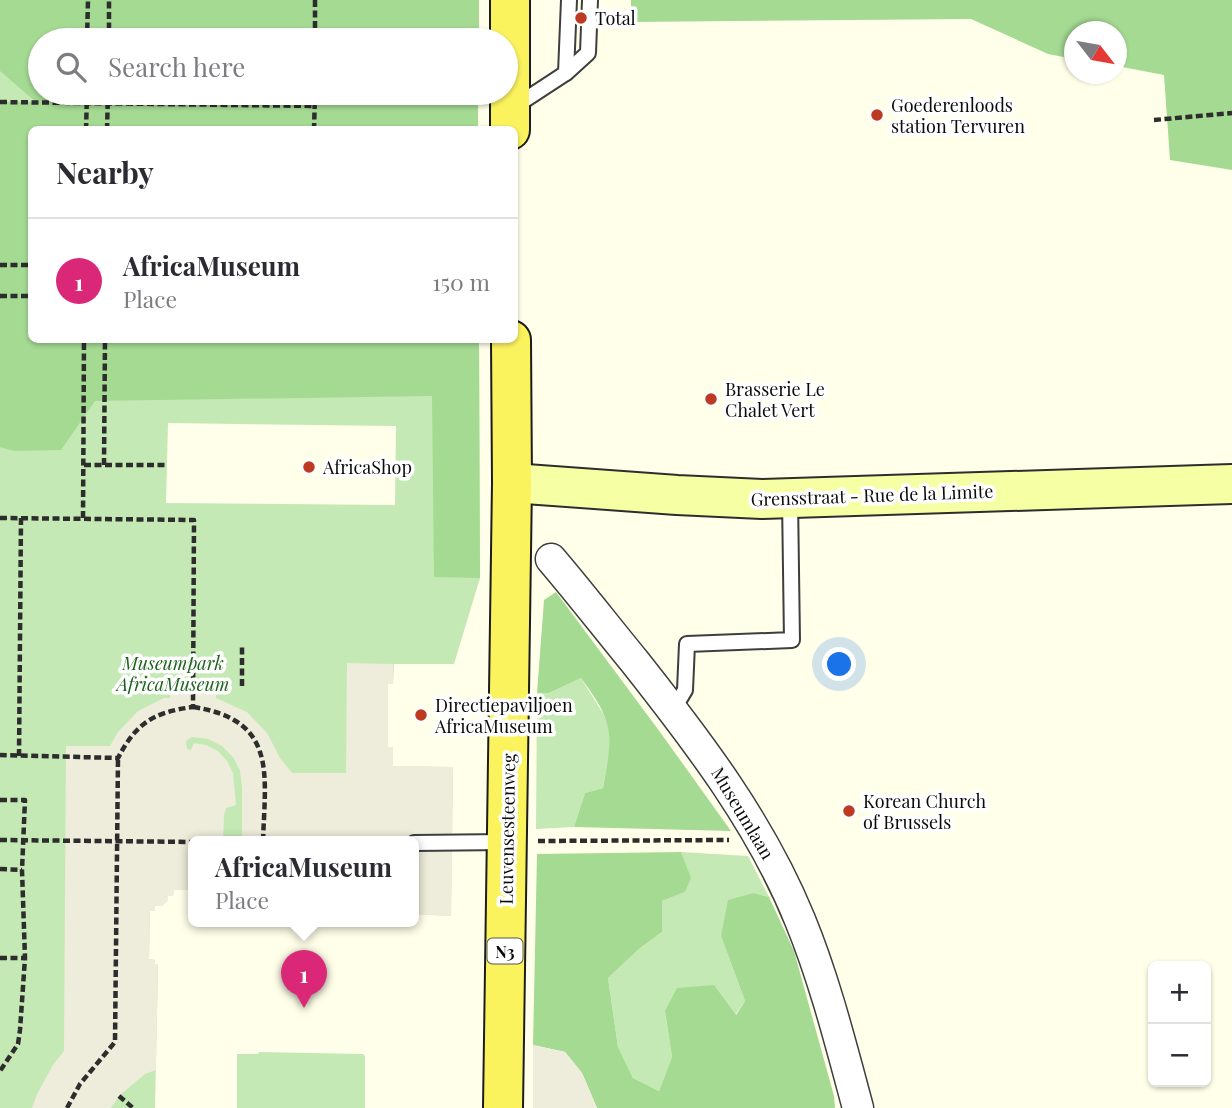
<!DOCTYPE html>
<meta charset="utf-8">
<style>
body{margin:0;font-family:"Playfair Display",serif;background:#f2f2f3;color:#2b2b33}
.controls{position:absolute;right:21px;bottom:21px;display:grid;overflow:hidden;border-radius:10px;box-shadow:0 2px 5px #0004}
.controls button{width:63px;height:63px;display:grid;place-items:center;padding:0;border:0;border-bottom:2px solid #e1e1e2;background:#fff;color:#2b2b33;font:35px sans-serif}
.compass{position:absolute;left:1064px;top:21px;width:63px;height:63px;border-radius:50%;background:#fff;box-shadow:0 2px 5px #0004;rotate:121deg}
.you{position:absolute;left:840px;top:665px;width:24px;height:24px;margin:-18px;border:5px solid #fff;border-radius:50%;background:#1a73e8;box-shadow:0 0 0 10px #1a73e833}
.badge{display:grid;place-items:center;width:46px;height:46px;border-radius:50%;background:#db2777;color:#fff;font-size:23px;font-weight:700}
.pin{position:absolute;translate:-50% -58px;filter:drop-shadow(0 2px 4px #0008)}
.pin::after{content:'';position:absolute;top:37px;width:24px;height:21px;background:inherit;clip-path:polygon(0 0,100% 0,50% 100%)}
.popup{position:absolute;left:188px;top:836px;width:231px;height:91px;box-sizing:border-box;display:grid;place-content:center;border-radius:10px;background:#fff;filter:drop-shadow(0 2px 5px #0005);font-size:23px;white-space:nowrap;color:#7c7c81}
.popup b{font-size:26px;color:#2b2b33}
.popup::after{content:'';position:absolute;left:50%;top:100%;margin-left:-14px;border:14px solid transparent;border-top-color:#fff}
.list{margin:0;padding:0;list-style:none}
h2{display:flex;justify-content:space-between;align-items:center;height:91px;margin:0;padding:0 28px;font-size:30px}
h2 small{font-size:23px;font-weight:400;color:#7c7c81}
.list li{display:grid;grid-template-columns:46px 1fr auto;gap:21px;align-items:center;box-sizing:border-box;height:126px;padding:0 28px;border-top:2px solid #e1e1e2}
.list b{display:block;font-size:26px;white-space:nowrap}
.list p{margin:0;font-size:23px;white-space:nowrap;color:#7c7c81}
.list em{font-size:23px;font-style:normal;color:#7c7c81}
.icon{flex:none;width:38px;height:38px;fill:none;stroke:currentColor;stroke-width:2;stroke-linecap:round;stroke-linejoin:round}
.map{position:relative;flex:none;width:1232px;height:1108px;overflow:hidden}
.search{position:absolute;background:#fff;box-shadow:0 2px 5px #0004;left:28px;top:28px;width:490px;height:77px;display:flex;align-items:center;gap:18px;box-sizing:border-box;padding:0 24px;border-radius:38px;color:#7c7c81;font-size:26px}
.panel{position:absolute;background:#fff;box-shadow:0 2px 5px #0004;left:28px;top:126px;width:490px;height:217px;border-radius:10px}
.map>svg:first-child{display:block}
</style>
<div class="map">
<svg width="1232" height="1108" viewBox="0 0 1232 1108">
<rect width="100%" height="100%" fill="#ffffea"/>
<g fill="#c5e9b4" fill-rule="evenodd">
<path d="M 0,0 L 479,0 L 479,40 L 40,40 L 40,93 L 478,93 L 478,129 L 32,130 L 32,340 L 479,340 L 480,578 L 454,664 L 394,664 L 393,684 L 388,684 L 388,747 L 393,747 L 393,766 L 453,767 L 451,916 L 414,914 L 414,842 L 194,842 L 194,890 L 174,890 L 173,896 L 168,896 L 168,900 L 162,906 L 155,906 L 155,911 L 150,911 L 149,959 L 155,960 L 154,964 L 158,964 L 155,1108 L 0,1108 ZM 168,423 L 396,426 L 395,505 L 166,503 Z"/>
<path d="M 581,678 L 609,723 L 610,749 L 603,788 L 585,793 L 574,827 L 536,829 L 537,693 L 549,693 Z"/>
<path d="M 681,852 L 748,856 L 769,897 L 754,893 L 721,936 L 745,1001 L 735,1015 L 665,1011 L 672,1057 L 659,1091 L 633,1078 L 618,1047 L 608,978 L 639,949 L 662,932 L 662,901 L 685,892 L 690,878 Z"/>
<path d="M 259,1052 L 363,1054 L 365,1056 L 365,1108 L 237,1108 L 237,1054 L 258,1054 Z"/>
</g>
<g fill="#a5da93">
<path d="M 0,0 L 479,0 L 479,40 L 40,40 L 40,93 L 478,93 L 478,129 L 32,130 L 32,340 L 479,340 L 480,578 L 434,577 L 432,396 L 95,401 L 61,450 L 14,451 L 0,447 L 0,102 L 36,102 L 0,71 Z"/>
<path d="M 631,0 L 1232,0 L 1232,170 L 1170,160 L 1164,75 L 1117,66 L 1116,32 L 1074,32 L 1074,59 L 1048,54 L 971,19 L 631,22 Z"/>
<path d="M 556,592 L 660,732 L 731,831 L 574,827 L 585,793 L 603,788 C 613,733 615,724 581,678 L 549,693 L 537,693 L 544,600 Z"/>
<path d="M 681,852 L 691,878 L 685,892 L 662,901 L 662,932 L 639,949 L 608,978 L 618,1047 L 633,1078 L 659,1091 L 672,1057 L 665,1011 L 677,988 L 714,985 L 736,1015 L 745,1001 L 721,936 L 728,900 L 754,893 L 769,897 L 794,951 L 834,1096 L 835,1108 L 597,1108 L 582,1073 L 565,1052 L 533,1045 L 537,854 Z"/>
</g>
<g fill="#eeecda">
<path d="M 347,663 L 393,664 L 393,684 L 388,684 L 388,747 L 393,747 L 393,766 L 453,767 L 451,916 L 414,914 L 414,842 L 242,842 L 242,787 L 240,771 L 233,757 L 222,746 L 208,739 L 192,737 L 186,741 L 187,749 L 191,750 L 194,743 L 206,745 L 218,751 L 227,761 L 233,773 L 236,805 L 226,808 L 224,815 L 223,842 L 194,842 L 194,890 L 174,890 L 173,896 L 168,896 L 168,900 L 162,906 L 155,906 L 155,911 L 150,911 L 149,959 L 155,960 L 154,964 L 158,964 L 156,1070 L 145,1074 L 119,1096 L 111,1108 L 32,1108 L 37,1094 L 53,1065 L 64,1051 L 66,746 L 110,746 L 118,732 L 138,711 L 164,698 L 170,698 L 170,681 L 216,681 L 216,698 L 247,712 L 267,733 L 280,758 L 292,773 L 346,773 Z"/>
<path d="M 533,1045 L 565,1052 L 582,1073 L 597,1108 L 533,1108 Z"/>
</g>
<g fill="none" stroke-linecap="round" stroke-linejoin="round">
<defs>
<g id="lane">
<path d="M 566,73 L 588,53 L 590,0"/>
<path d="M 514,107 L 566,73 L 569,0"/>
<path d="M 673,710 L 685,690 L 687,644 L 792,640 L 790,499"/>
<path d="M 414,843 L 505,842"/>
</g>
<path id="street" d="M 551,559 C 580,593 607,628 635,662 C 699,743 761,824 800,920 C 825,981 841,1045 858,1108"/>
<path id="secondary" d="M 512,483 L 677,495 L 762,499 L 1232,484"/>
<g id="primary">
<path d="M 510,130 L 510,0"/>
<path d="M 503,1108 L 512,483 L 511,340"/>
</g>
</defs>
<use href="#lane" stroke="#3e3e3e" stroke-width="18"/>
<use href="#street" stroke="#3e3e3e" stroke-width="33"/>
<use href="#secondary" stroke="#2d2d2d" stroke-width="42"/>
<use href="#primary" stroke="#1c1c1c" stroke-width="42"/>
<g stroke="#2d2d2d" stroke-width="4.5" stroke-dasharray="7 3.5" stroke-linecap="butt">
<path d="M 315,0 L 315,40"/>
<path d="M 87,40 L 88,0"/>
<path d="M 109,40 L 109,0"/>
<path d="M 0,102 L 315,106"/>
<path d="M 1154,120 L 1232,113"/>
<path d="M 86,130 L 87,93"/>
<path d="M 107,130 L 108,93"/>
<path d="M 314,130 L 315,93"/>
<path d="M 0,265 L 32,265"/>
<path d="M 0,296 L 32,296"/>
<path d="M 84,465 L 167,465"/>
<path d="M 104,465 L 105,340"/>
<path d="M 0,518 L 194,520 L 193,707 C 154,712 136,723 118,758 L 0,755"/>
<path d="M 83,518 L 84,340"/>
<path d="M 242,686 L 242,644"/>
<path d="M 193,707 C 278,720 265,774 263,842"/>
<path d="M 19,756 L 21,518"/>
<path d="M 0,800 L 25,800 L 22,870 L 25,958 L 20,1030 L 18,1044 L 0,1071"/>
<path d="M 0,840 L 194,842"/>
<path d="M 538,841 L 729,840"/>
<path d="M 0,869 L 22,870"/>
<path d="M 0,958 L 25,958"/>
<path d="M 119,1096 L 133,1108"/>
<path d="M 67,1108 L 80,1084 L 115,1042 L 118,758"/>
</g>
<use href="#lane" stroke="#fff" stroke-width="14"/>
<use href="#street" stroke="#fff" stroke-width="30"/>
<use href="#secondary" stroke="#f7ffa5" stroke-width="38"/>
<use href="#primary" stroke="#fbf35e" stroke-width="38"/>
</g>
<g fill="#bd3922" stroke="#fff" stroke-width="2.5">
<circle cx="581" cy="18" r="7"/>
<circle cx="877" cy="115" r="7"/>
<circle cx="711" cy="399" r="7"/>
<circle cx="309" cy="467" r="7"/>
<circle cx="421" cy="715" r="7"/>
<circle cx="849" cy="811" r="7"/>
</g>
<g text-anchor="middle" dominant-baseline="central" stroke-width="7" stroke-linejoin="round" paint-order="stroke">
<rect fill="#fff" stroke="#545454" stroke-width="2" x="487.5" y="938.5" width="35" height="25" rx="5"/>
<g font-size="16" font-weight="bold" fill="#0b0b0b">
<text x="505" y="951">N3</text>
</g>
<g font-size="18" fill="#0b0b0b" stroke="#fff" text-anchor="start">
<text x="595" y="18">Total</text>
<text x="891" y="105">Goederenloods<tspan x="891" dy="21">station Tervuren</tspan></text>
<text x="725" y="389">Brasserie Le<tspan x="725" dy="21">Chalet Vert</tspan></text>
<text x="323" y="467">AfricaShop</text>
<text x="435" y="705">Directiepaviljoen<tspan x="435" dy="21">AfricaMuseum</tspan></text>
<text x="863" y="801">Korean Church<tspan x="863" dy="21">of Brussels</tspan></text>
</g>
<g font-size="18" fill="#0b0b0b" stroke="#fff">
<text transform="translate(872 495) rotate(-2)">Grensstraat - Rue de la Limite</text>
<text transform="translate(743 813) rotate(59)">Museumlaan</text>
<text transform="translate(507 829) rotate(-89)">Leuvensesteenweg</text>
</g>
<g font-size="18" font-style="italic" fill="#1c631b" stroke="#fff">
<text x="173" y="663">Museumpark<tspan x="173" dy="21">AfricaMuseum</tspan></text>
</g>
</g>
</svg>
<div class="controls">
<button>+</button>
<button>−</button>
</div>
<svg class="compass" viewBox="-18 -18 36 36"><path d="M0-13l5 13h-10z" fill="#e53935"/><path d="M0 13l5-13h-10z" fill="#7c7c81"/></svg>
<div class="you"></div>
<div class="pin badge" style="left:304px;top:1008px">1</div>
<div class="popup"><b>AfricaMuseum</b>Place</div>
<div class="search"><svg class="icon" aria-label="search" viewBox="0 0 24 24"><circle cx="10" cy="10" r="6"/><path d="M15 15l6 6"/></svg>Search here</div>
<section class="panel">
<h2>Nearby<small></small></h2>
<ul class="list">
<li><span class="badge">1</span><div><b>AfricaMuseum</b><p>Place</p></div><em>150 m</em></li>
</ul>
</section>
</div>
